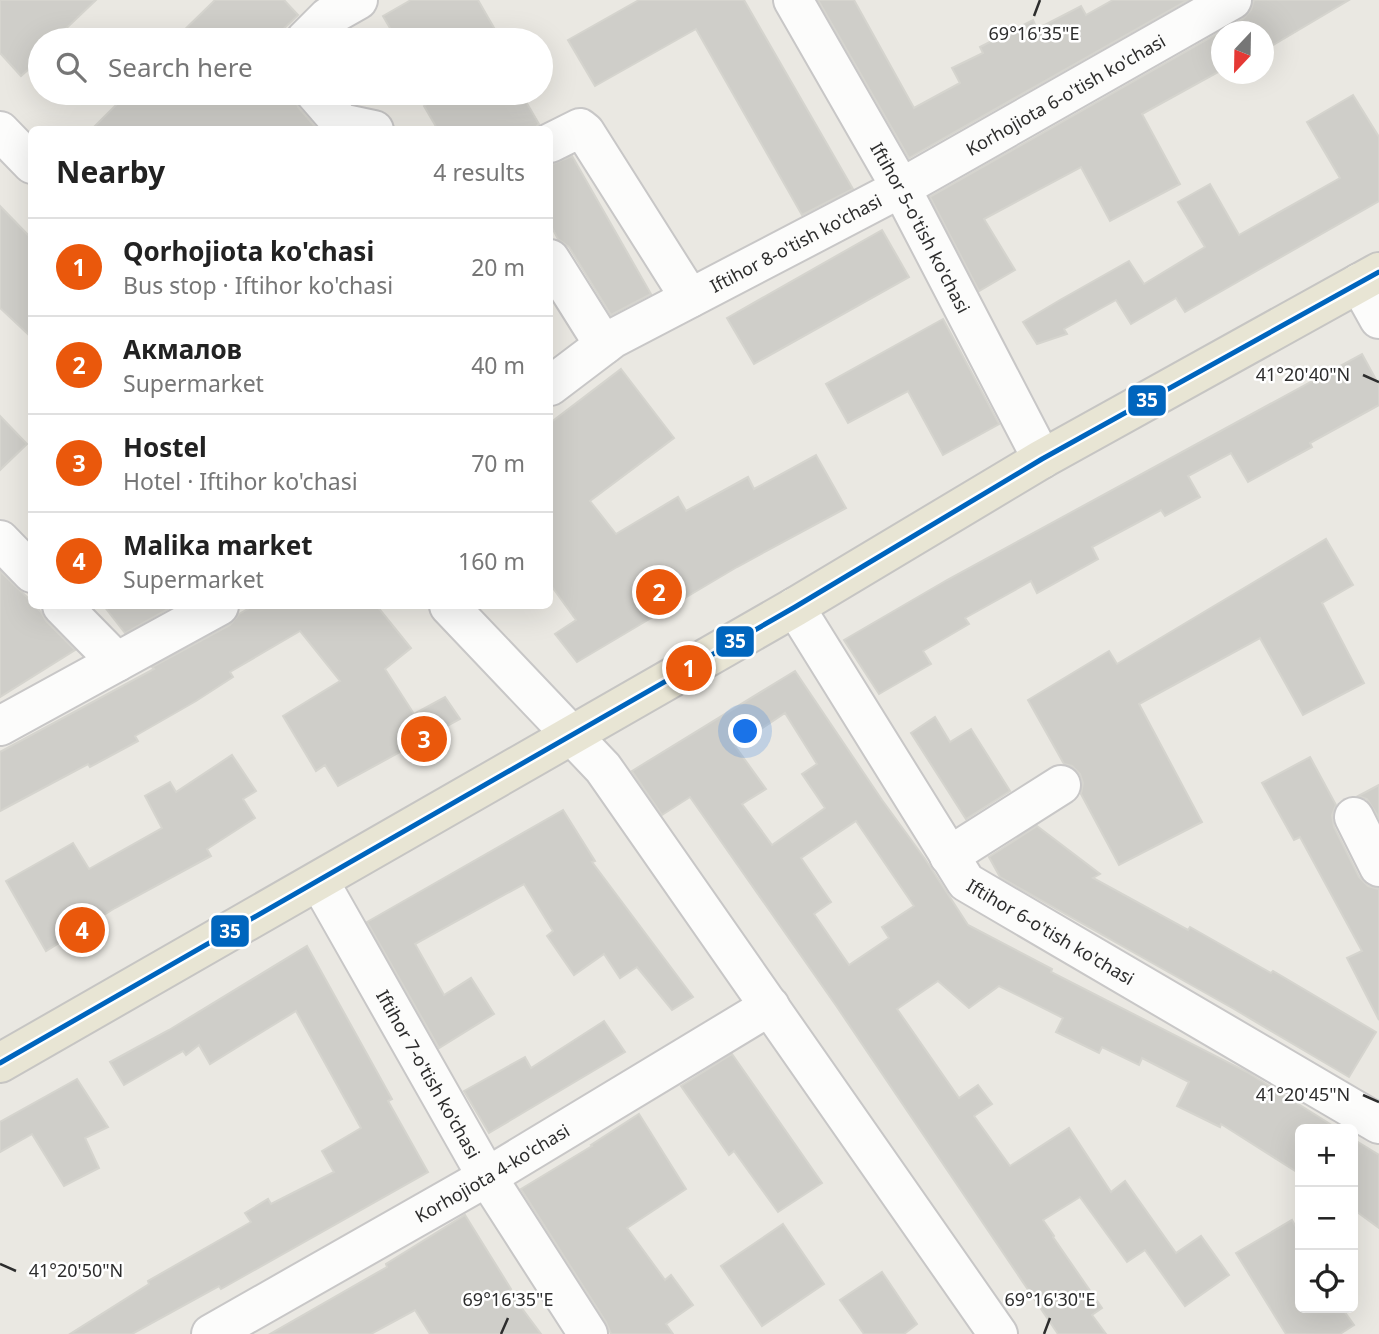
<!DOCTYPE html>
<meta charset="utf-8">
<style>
body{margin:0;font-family:"Noto Sans",sans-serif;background:#f6f6f6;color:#222}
.controls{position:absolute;right:21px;bottom:21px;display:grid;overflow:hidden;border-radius:10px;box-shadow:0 7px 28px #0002}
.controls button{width:63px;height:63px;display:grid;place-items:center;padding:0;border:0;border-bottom:2px solid #e0e0e0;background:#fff;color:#222;font:35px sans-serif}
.compass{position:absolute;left:1211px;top:21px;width:63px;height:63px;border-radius:50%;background:#fff;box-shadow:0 7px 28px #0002;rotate:202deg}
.you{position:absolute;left:746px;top:732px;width:24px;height:24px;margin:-18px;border:5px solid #fff;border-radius:50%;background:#1a73e8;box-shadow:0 0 0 10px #1a73e833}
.badge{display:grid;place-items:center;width:46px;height:46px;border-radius:50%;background:#ea580c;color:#fff;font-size:23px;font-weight:700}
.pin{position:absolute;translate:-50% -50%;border:4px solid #fff;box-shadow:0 2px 7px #0006}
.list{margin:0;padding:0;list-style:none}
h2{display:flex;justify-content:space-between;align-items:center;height:91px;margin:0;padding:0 28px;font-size:30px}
h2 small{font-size:23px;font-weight:400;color:#767676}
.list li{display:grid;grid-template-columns:46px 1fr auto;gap:21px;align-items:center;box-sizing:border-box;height:98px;padding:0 28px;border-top:2px solid #e0e0e0}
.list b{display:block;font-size:26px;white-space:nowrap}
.list p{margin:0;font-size:23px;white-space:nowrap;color:#767676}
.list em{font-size:23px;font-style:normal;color:#767676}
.icon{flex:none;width:38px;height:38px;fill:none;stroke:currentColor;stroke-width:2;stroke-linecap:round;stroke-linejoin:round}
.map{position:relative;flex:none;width:1379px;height:1334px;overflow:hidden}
.search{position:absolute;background:#fff;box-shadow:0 7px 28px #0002;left:28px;top:28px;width:525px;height:77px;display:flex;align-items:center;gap:18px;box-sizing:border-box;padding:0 24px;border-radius:38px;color:#767676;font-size:26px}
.panel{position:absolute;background:#fff;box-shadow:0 7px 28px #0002;left:28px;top:126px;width:525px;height:483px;border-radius:10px}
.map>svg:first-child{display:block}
</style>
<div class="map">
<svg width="1379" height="1334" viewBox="0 0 1379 1334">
<rect width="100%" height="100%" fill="#eae8e2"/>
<g fill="#cfcec9" stroke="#d5d4ce" stroke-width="2" fill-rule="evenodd">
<path d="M 0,0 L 96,0 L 54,40 L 40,40 L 40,59 L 21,76 L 0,53 Z"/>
<path d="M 215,0 L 284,0 L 298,15 L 272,40 L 174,40 Z"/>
<path d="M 411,0 L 478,0 L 501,40 L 397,40 L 383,16 Z"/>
<path d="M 639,0 L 744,0 L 853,189 L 802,215 L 696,29 L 595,86 L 568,40 Z"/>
<path d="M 818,0 L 854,0 L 914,108 L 960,83 L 952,68 L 983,53 L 980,47 L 1033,20 L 1037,29 L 1081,6 L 1086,15 L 1113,0 L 1188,0 L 909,158 Z"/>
<path d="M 1254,0 L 1349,0 L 1268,48 L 1264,39 L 1264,32 L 1222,32 L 1222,70 L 1142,114 L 1180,184 L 1110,221 L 1081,167 L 984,219 L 1015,270 L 979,291 L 930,197 L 1243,19 L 1251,10 Z"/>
<path d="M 128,93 L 294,93 L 298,107 L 318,130 L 91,130 Z"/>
<path d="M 446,93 L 521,93 L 539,124 L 533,130 L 438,130 L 424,106 Z"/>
<path d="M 1353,95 L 1379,137 L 1379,201 L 1185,312 L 1176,298 L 1131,324 L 1116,300 L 1064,329 L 1067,334 L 1037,344 L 1023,322 L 1060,300 L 1129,261 L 1144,284 L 1205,247 L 1178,202 L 1210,184 L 1239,235 L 1340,178 L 1307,122 Z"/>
<path d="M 572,156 L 651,294 L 611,315 L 569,247 L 558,239 L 550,224 L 550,165 Z"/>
<path d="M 0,206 L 32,239 L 32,338 L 0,308 Z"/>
<path d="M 882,230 L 909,277 L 754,364 L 727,318 Z"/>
<path d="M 943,319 L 999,424 L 943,455 L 908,391 L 848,423 L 826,384 Z"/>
<path d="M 1362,354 L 1379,385 L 1379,405 L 1310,443 L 1312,447 L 1248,482 L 1231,453 L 1188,476 L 1200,497 L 1165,516 L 1161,510 L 1092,547 L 1098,559 L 1037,593 L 1031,581 L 965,618 L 969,624 L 923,651 L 931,664 L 879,694 L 844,640 L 947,580 Z"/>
<path d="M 621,369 L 674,438 L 590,501 L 616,534 L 678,497 L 686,511 L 748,477 L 754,489 L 816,455 L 846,508 L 737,567 L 577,662 L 555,634 L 576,620 L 550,584 L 550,423 Z"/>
<path d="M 0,416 L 27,444 L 0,470 Z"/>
<path d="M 1326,539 L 1353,585 L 1322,603 L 1364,683 L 1303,715 L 1260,638 L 1139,704 L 1202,822 L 1119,865 L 1081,794 L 1083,783 L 1080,774 L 1072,766 L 1064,764 L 1028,700 L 1109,651 L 1117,664 Z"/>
<path d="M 0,571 L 32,602 L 32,606 L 35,606 L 41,612 L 46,621 L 75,650 L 0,697 Z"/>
<path d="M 104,606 L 173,606 L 125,633 Z"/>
<path d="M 253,606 L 377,606 L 411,648 L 385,669 L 414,714 L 445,697 L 460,719 L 338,786 L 325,765 L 316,771 L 283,716 L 340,681 L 300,631 L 230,672 L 233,677 L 196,701 L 135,736 L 138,741 L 90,767 L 88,764 L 0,811 L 0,752 L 154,669 L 152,667 L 230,625 L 239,614 Z"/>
<path d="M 795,671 L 882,800 L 925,859 L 968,925 L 1052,969 L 1051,972 L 1247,1072 L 1338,1129 L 1300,1129 L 1300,1174 L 1221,1124 L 1220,1127 L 1177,1106 L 1189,1082 L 1142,1058 L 1139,1065 L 1102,1047 L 1099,1053 L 1056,1032 L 1063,1018 L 999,986 L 969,1008 L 938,981 L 897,1009 L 959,1098 L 978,1085 L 992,1104 L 974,1116 L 1010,1166 L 1069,1128 L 1111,1192 L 1125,1181 L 1176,1253 L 1201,1236 L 1229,1275 L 1185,1306 L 1145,1250 L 1127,1262 L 1080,1197 L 1043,1220 L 1054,1236 L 1053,1237 L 1102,1308 L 1092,1315 L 1106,1334 L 1058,1334 L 837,1007 L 690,797 L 662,815 L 632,771 ZM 785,713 L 817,764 L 802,774 L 825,808 L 772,845 L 742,804 L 766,789 L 735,746 ZM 856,821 L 914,906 L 882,927 L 889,938 L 849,965 L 814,914 L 831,902 L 801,858 Z"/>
<path d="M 935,717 L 950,742 L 971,729 L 1010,791 L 966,819 L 911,733 Z"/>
<path d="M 232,755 L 256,791 L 243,799 L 255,818 L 207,849 L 211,856 L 115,908 L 46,951 L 6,881 L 73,843 L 89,869 L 162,828 L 145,796 L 170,782 L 176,792 Z"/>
<path d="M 1310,757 L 1336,805 L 1332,815 L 1334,827 L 1359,877 L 1368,886 L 1379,889 L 1379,1020 L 1347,958 L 1362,951 L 1300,837 L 1294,840 L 1262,783 Z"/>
<path d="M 1379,785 L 1379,818 L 1367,799 L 1358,796 Z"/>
<path d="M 563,810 L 595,861 L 592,862 L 693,997 L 672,1010 L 637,967 L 620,978 L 604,954 L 574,975 L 547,936 L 553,931 L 524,884 L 415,944 L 444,995 L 471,978 L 494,1014 L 439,1048 L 367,922 Z"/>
<path d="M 1037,826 L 1100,874 L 1093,878 L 1188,930 L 1190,927 L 1271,973 L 1273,971 L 1376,1032 L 1349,1077 L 1234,1009 L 1000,877 L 989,857 Z"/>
<path d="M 307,946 L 392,1099 L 388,1101 L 428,1172 L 221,1289 L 219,1286 L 132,1334 L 70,1334 L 149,1284 L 148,1281 L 251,1222 L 245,1213 L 268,1199 L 271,1204 L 334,1172 L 322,1151 L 361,1128 L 296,1011 L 210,1064 L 199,1045 L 186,1055 L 183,1051 L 124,1085 L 110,1062 L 169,1030 Z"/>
<path d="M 604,1021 L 625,1052 L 489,1133 L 464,1091 L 525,1057 L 531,1068 Z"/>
<path d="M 732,1054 L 822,1183 L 778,1212 L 734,1151 L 729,1155 L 681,1086 Z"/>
<path d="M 77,1079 L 108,1127 L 85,1138 L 99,1168 L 64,1186 L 32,1134 L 0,1152 L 0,1122 Z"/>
<path d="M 639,1114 L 686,1189 L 627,1228 L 665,1280 L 671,1275 L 693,1305 L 666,1324 L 673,1334 L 611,1334 L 606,1322 L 521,1189 L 592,1146 L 591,1145 Z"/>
<path d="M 1353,1139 L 1379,1155 L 1379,1228 L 1353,1209 Z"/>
<path d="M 465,1215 L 511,1289 L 509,1291 L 541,1334 L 430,1334 L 415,1310 L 371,1334 L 270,1334 L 387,1267 L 386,1264 Z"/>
<path d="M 1292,1220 L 1300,1234 L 1300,1308 L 1342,1308 L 1354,1325 L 1340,1334 L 1286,1334 L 1236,1253 Z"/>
<path d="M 783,1224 L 824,1284 L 762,1326 L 721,1266 Z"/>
<path d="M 882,1272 L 917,1324 L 904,1334 L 864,1334 L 840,1300 Z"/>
</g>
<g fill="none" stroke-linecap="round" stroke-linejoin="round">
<defs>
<g id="minor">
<path id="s1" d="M 793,0 L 901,188 L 1042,459"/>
<path d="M 305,40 L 328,17 L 358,0"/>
<path d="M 315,93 L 341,123 L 374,130"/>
<path d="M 0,131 L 32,164"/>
<path d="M 550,143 L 580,128 L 585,132 L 690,298"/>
<path d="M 550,259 L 604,345"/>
<path d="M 1359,283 L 1379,319"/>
<path id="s2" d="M 550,386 L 612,339 L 901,188 L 1232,0"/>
<path d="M 0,540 L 32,573"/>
<path d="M 62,606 L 117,662"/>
<path d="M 449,606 L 603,768 L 998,1334"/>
<path id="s3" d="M 795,607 L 966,882 L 1379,1124"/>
<path d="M 0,726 L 219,606"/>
<path d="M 1354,817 L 1379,867"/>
<path d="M 949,856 L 1061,785"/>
<path id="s4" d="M 319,881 L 487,1177 L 588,1334"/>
<path id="s5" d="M 211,1334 L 487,1177 L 770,1006"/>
</g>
<path id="major" d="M 0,1063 L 795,607 L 1042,459 L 1379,272"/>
</defs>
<use href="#minor" stroke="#c8c7c7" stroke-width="42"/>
<use href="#major" stroke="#c6c5c3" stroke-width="42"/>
<use href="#minor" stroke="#fcfcfb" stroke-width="38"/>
<use href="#major" stroke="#e8e5d4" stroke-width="38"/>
<defs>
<path id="bus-1" d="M 0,1063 L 795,607 L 1042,459 L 1379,272"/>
</defs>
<use href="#bus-1" stroke="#fff" stroke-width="10"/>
<use href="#bus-1" stroke="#0065bd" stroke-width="5"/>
</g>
<path fill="none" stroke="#2d2d2d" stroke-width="2.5" d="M 1034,16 L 1040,0M 1363,375 L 1379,382M 1363,1095 L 1379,1102M 0,1264 L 16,1271M 501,1334 L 508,1318M 1044,1334 L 1050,1318"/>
<g text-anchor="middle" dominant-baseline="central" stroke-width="5" stroke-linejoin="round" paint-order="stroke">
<g font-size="18" fill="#2d2d2d" stroke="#fff">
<text stroke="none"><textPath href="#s2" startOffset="593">Korhojiota 6-o'tish ko'chasi</textPath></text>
<text stroke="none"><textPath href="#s1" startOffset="261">Iftihor 5-o'tish ko'chasi</textPath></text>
<text stroke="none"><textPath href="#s2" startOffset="285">Iftihor 8-o'tish ko'chasi</textPath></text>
<text stroke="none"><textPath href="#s3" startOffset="422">Iftihor 6-o'tish ko'chasi</textPath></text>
<text stroke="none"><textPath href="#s4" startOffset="222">Iftihor 7-o'tish ko'chasi</textPath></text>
<text stroke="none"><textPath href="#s5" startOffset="324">Korhojiota 4-ko'chasi</textPath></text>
</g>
</g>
<g font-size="18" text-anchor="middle" fill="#2d2d2d" stroke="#fff" stroke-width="5" stroke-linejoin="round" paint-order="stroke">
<text x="1034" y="40">69°16'35"E</text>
<text x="1303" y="381">41°20'40"N</text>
<text x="1303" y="1101">41°20'45"N</text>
<text x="76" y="1277">41°20'50"N</text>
<text x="508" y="1306">69°16'35"E</text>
<text x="1050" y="1306">69°16'30"E</text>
</g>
<g stroke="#fff" stroke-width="2.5">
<rect x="1127" y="384" width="40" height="33" rx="7" fill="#0065bd"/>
<rect x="715" y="625" width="40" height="33" rx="7" fill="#0065bd"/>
<rect x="210" y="914" width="40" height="34" rx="7" fill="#0065bd"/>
</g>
<g font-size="19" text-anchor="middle" font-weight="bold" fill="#fff">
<text x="1147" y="407">35</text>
<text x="735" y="648">35</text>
<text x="230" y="938">35</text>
</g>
</svg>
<div class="controls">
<button>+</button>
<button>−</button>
<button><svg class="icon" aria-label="locate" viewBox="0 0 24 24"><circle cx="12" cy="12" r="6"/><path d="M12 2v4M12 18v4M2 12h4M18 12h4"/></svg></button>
</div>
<svg class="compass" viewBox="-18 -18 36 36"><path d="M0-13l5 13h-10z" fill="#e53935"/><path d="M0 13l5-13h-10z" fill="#767676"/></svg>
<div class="you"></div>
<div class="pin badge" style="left:689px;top:668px">1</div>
<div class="pin badge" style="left:659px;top:592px">2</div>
<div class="pin badge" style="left:424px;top:739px">3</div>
<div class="pin badge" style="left:82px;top:930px">4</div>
<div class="search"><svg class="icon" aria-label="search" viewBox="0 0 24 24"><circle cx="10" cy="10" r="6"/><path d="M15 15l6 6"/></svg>Search here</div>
<section class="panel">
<h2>Nearby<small>4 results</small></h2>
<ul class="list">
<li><span class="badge">1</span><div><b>Qorhojiota ko'chasi</b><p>Bus stop · Iftihor ko'chasi</p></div><em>20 m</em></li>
<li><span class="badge">2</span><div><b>Акмалов</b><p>Supermarket</p></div><em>40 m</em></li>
<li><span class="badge">3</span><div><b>Hostel</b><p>Hotel · Iftihor ko'chasi</p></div><em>70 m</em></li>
<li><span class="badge">4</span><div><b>Malika market</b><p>Supermarket</p></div><em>160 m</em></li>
</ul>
</section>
</div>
